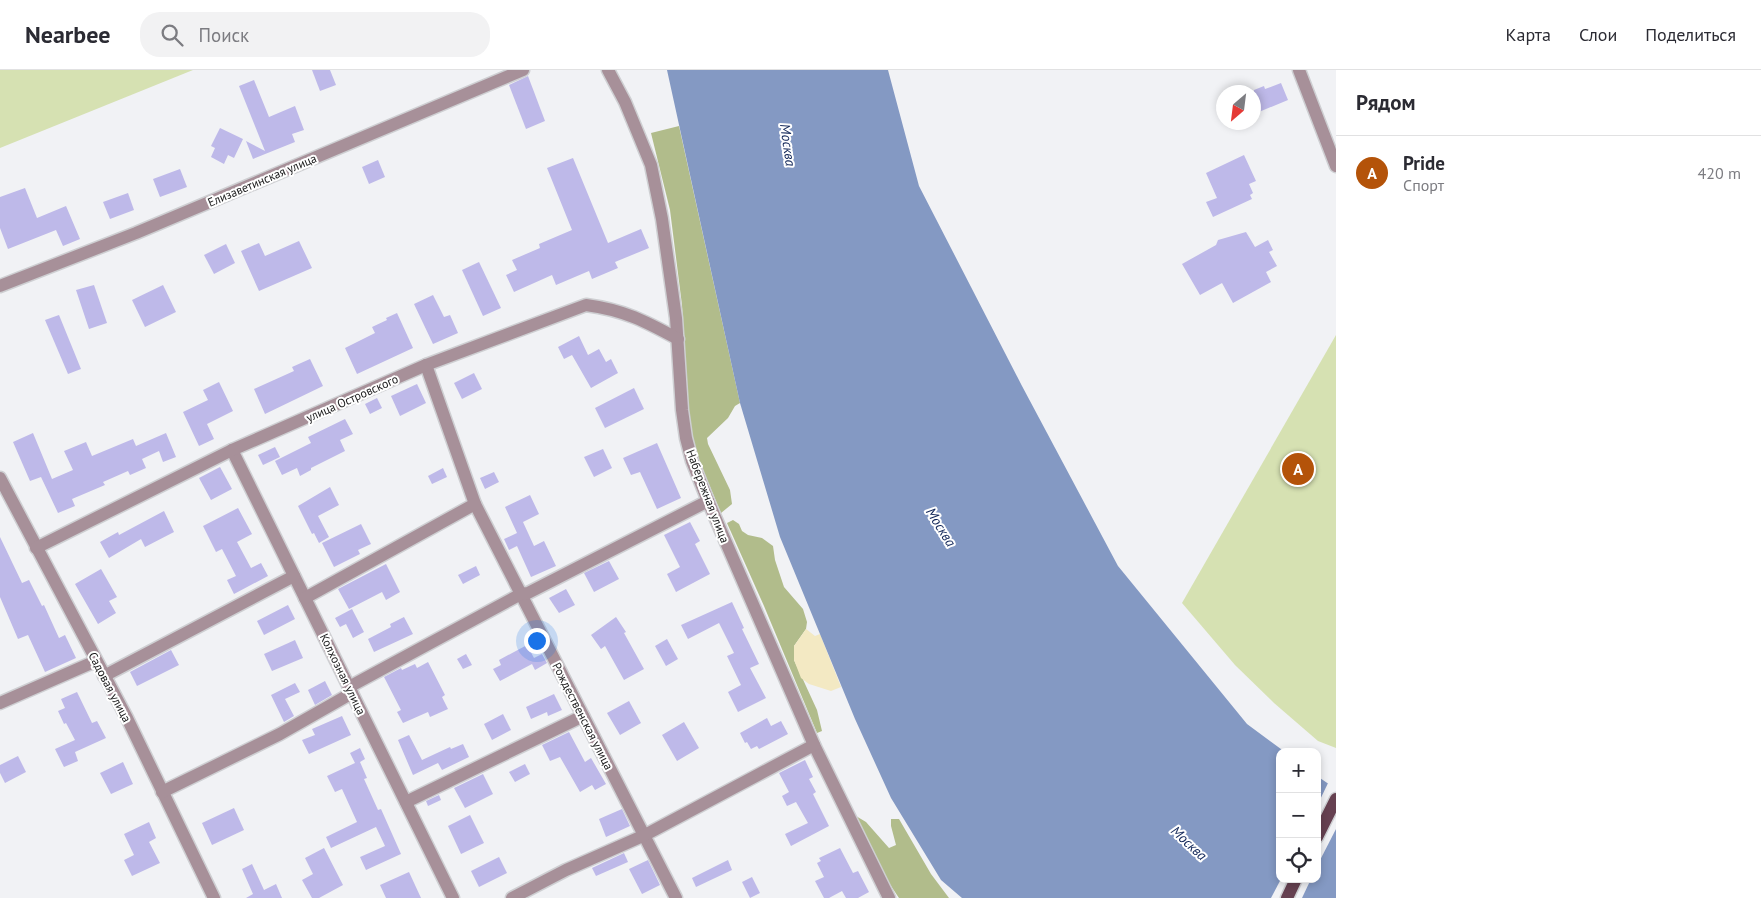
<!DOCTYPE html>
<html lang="ru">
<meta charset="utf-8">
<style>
body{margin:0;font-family:"PT Sans",sans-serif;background:#f2f2f3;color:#2b2b33}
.controls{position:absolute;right:15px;bottom:15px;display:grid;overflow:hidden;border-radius:10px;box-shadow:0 2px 8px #0003}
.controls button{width:45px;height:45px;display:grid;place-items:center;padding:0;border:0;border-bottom:1px solid #e1e1e2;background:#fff;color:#2b2b33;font:25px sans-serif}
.compass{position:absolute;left:1216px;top:15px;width:45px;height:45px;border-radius:50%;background:#fff;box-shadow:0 2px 8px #0003;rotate:208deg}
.you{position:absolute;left:536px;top:570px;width:18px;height:18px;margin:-12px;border:4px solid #fff;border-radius:50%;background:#1a73e8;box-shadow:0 0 0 8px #1a73e833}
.badge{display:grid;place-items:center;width:32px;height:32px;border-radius:50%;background:#b45309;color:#fff;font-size:16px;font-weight:700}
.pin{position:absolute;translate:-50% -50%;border:2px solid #fff;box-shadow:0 1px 5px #0006}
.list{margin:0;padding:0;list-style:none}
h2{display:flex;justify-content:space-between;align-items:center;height:65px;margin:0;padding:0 20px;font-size:21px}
h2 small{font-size:16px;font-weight:400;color:#7c7c81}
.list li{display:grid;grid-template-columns:32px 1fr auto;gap:15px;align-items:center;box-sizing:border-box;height:75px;padding:0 20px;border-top:1px solid #e1e1e2}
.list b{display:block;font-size:19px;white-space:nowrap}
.list p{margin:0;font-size:16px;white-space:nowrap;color:#7c7c81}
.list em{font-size:16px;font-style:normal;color:#7c7c81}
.icon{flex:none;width:28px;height:28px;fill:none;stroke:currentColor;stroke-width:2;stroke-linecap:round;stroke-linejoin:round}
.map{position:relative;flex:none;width:1336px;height:828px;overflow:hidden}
header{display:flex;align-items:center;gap:30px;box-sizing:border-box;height:70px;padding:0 25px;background:#fff;border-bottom:1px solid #e1e1e2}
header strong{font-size:24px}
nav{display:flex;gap:28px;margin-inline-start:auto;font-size:18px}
.search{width:350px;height:45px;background:#f2f2f3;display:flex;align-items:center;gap:12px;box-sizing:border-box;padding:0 18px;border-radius:20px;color:#7c7c81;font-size:19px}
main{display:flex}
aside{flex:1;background:#fff}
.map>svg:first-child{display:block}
</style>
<header>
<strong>Nearbee</strong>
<div class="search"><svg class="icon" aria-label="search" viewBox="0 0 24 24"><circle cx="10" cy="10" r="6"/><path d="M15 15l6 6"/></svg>Поиск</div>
<nav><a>Карта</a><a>Слои</a><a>Поделиться</a></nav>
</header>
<main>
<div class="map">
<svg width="1336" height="828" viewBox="0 0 1336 828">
<rect width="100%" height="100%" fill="#f1f2f5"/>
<g fill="#d6e1b2">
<path d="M 0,0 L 193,0 L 0,78 Z"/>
<path d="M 1336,265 L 1336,678 L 1318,671 L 1274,633 L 1235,595 L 1182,533 Z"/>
</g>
<g fill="#b1bc8b">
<path d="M 679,56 L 740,333 L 735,336 L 728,348 L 707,368 L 708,374 L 730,420 L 732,434 L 721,443 L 695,381 L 688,340 L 682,235 L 670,140 L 651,63 Z"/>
<path d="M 733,450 L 739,454 L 742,461 L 748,465 L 762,468 L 773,476 L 775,490 L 784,517 L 803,539 L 807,552 L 806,559 L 794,576 L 794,590 L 817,640 L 822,661 L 817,663 L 764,536 L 727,453 Z"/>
<path d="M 856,746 L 866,752 L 889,778 L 896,775 L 891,756 L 891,749 L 899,749 L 931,804 L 949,828 L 899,828 L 881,801 Z"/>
</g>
<path fill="#f3e9c3" d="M 806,559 L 815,566 L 820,564 L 841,617 L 831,621 L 809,614 L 801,608 L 794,590 L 794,576 Z"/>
<path fill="#8499c3" d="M 667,0 L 888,0 L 919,116 L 1022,316 L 1118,496 L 1247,654 L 1285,682 L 1280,682 L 1280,809 L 1317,809 L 1317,706 L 1336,719 L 1336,828 L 962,828 L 941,810 L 891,728 L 855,649 L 780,467 L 740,333 Z"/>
<g fill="#f1f2f5">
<path d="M 1329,711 L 1336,716 L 1336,759 L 1317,796 L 1317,736 Z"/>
<path d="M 1281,809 L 1311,809 L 1302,828 L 1271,828 Z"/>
</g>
<g fill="#beb9e9">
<path d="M 312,0 L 330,0 L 336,15 L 320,21 Z"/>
<path d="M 528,6 L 545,51 L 526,59 L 509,15 Z"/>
<path d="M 254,10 L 269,47 L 295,36 L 304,60 L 292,64 L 295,72 L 253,89 L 246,71 L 265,81 L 239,16 Z"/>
<path d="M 1281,13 L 1288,30 L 1254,44 L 1254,20 L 1264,16 L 1265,19 Z"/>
<path d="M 220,58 L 243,69 L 234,88 L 228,85 L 224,94 L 211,87 L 215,78 L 211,76 Z"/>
<path d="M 1244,85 L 1256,111 L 1249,114 L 1253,123 L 1250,125 L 1252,129 L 1213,147 L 1206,132 L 1217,128 L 1206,103 Z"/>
<path d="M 573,88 L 608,173 L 641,159 L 649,178 L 615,192 L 618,198 L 592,209 L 589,201 L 556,215 L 552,205 L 514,222 L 506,205 L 517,200 L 512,190 L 540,178 L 539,174 L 572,160 L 547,98 Z"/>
<path d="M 378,90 L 385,107 L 369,114 L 362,97 Z"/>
<path d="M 180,99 L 187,117 L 160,127 L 153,109 Z"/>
<path d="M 25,118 L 37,148 L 66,136 L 80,169 L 63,176 L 56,160 L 8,179 L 0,158 L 0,127 Z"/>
<path d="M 128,123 L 134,140 L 110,149 L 103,132 Z"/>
<path d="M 1246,162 L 1255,177 L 1268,170 L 1273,180 L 1269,182 L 1277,196 L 1266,202 L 1271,212 L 1233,233 L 1222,213 L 1200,225 L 1182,194 L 1216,175 L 1218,170 Z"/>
<path d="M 299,171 L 312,198 L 259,221 L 241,181 L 259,173 L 265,186 Z"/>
<path d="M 226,174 L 235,193 L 214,204 L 204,185 Z"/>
<path d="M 479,192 L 501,238 L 483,246 L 462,200 Z"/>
<path d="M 94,215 L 107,253 L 89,259 L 76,220 Z"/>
<path d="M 163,215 L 176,242 L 145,257 L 132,230 Z"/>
<path d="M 433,225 L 444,247 L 450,245 L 458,263 L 433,274 L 414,234 Z"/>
<path d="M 397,243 L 413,278 L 357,304 L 345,278 L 375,263 L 372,257 L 387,250 L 386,248 Z"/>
<path d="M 59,245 L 81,299 L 68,304 L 45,250 Z"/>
<path d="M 579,266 L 588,285 L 599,279 L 606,292 L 611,289 L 618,303 L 591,318 L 572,285 L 564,289 L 558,277 Z"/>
<path d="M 310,289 L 323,316 L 265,344 L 254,319 L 294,301 L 292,297 Z"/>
<path d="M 474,303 L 482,319 L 462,329 L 454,313 Z"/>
<path d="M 219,312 L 233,341 L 207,354 L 214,369 L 199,376 L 183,342 L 208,330 L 203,320 Z"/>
<path d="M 417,314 L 426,333 L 400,346 L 391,326 Z"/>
<path d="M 634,318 L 644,339 L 605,358 L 595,338 Z"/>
<path d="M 377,328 L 382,338 L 370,344 L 365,334 Z"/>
<path d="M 345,349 L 353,364 L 340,370 L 345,381 L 311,398 L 311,400 L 300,406 L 297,398 L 282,405 L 275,391 L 311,373 L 308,367 Z"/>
<path d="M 33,363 L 52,409 L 73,400 L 64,381 L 86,372 L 92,386 L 133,369 L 136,376 L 166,363 L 176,387 L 163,392 L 159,381 L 142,389 L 146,398 L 130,405 L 128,401 L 103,412 L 105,415 L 72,429 L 75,436 L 58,443 L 41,407 L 30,411 L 13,372 Z"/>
<path d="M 657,373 L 681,428 L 657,439 L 640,402 L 631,405 L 623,388 Z"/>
<path d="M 275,377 L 280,387 L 263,395 L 258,385 Z"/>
<path d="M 603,379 L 612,398 L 594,407 L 584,387 Z"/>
<path d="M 220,397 L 232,419 L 211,430 L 199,408 Z"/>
<path d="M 443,398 L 447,407 L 432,414 L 428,406 Z"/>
<path d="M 494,402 L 499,412 L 485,419 L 480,408 Z"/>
<path d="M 330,417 L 339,435 L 318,446 L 329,467 L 319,473 L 314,463 L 312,464 L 298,436 Z"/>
<path d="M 530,425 L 539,444 L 523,452 L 534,476 L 544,471 L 556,496 L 531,507 L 517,476 L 509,480 L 504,469 L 517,463 L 505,437 Z"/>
<path d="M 238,438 L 252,464 L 237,472 L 251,498 L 261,493 L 268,506 L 234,524 L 227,510 L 236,506 L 222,479 L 216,482 L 203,456 Z"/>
<path d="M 164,441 L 174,462 L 145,477 L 141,469 L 109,488 L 100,472 L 118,462 L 119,465 Z"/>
<path d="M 690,452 L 700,471 L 695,474 L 710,504 L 676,522 L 667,504 L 680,497 L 664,465 Z"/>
<path d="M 361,454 L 371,474 L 358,480 L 360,484 L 334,497 L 322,473 Z"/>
<path d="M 0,467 L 22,513 L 29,510 L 42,536 L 44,535 L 59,568 L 65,565 L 76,588 L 45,602 L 28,565 L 18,569 L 0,527 Z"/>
<path d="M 609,491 L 619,509 L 594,522 L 584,503 Z"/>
<path d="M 386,494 L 400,522 L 386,530 L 382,522 L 349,539 L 338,519 Z"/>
<path d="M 476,496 L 480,505 L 463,514 L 458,505 Z"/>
<path d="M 101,499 L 117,527 L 109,531 L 116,543 L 98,554 L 75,514 Z"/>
<path d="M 566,519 L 575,535 L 559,543 L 549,528 Z"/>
<path d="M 732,532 L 744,558 L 742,559 L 759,594 L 750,598 L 766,628 L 738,642 L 728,622 L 741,615 L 727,586 L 734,583 L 719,553 L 688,569 L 681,555 Z"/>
<path d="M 288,535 L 295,549 L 264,565 L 257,551 Z"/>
<path d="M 352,539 L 364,562 L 353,568 L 346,554 L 340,557 L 335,548 Z"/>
<path d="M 404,547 L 413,564 L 374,582 L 368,569 L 391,557 L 390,554 Z"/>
<path d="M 616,547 L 626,562 L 624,563 L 644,599 L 624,610 L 605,576 L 601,579 L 591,565 Z"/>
<path d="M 667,569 L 678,589 L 666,596 L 655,576 Z"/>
<path d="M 295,570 L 303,588 L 272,601 L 264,584 Z"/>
<path d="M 527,575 L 534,588 L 542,584 L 547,593 L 535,600 L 532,594 L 500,611 L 493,599 L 501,595 L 499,590 Z"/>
<path d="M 171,580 L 179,595 L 137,616 L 130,602 Z"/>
<path d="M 466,584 L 472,595 L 463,599 L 457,589 Z"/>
<path d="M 428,592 L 445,625 L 442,627 L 448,639 L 430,647 L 428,642 L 403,653 L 397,642 L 401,640 L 384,607 L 401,598 L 402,600 L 415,594 L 417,598 Z"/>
<path d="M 325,611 L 332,625 L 315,635 L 308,620 Z"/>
<path d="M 295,613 L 300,622 L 285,629 L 294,646 L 284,652 L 271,625 Z"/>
<path d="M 77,622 L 92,653 L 97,651 L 106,668 L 75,682 L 78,691 L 64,697 L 55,679 L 75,670 L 66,653 L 64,654 L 58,641 L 65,638 L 61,629 Z"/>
<path d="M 554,624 L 562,640 L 548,646 L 547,642 L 531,649 L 526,637 Z"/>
<path d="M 629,631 L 641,653 L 620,665 L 607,643 Z"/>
<path d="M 503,644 L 511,660 L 492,670 L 484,654 Z"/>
<path d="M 342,646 L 351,665 L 309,684 L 302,670 L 315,665 L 312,659 Z"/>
<path d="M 767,648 L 771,656 L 781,651 L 788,664 L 759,679 L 757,676 L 751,679 L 747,672 L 745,673 L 740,663 Z"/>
<path d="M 684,652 L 699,678 L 677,691 L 662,665 Z"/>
<path d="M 569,662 L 585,692 L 591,688 L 606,714 L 595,720 L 592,715 L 580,722 L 560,687 L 550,691 L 542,675 Z"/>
<path d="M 409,665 L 422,690 L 450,677 L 451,679 L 463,674 L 469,687 L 442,700 L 438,693 L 413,705 L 398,670 Z"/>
<path d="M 360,678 L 365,689 L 360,692 L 367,708 L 364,709 L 378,740 L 381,739 L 401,784 L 366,800 L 360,787 L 385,776 L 376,757 L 331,778 L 326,767 L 357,752 L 342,719 L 335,722 L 327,706 L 355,693 L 350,683 Z"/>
<path d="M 18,686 L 26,702 L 5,713 L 0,703 L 0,695 Z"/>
<path d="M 805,690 L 813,707 L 809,709 L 816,722 L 813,724 L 829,756 L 791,776 L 785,764 L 808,753 L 796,732 L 787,736 L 782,726 L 789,722 L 779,703 Z"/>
<path d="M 123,692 L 133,714 L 111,724 L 100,703 Z"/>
<path d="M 525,694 L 530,704 L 515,712 L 509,702 Z"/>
<path d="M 483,704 L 493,724 L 465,738 L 454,718 Z"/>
<path d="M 439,725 L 441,730 L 428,736 L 426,731 Z"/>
<path d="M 234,738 L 244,760 L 212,775 L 202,753 Z"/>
<path d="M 622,739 L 630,756 L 606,767 L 599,749 Z"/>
<path d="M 470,745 L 484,773 L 461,784 L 448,756 Z"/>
<path d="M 149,752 L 156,768 L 149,772 L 160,793 L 132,806 L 124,790 L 134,785 L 124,764 Z"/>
<path d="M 324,778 L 343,815 L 319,828 L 312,828 L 302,810 L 313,804 L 305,788 Z"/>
<path d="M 840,778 L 853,803 L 858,801 L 869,822 L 858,828 L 846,828 L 842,821 L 829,828 L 824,828 L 815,811 L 824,807 L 817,793 L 821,791 L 819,788 Z"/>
<path d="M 624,783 L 628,792 L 596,806 L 592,798 Z"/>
<path d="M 499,787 L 507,803 L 479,817 L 471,801 Z"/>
<path d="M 648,790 L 660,815 L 642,824 L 629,799 Z"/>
<path d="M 728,790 L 732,800 L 696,817 L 692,808 Z"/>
<path d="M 252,794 L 264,820 L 276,814 L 282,828 L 246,828 L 253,824 L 242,799 Z"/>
<path d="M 409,802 L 421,828 L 386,828 L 380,815 Z"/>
<path d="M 752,807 L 760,823 L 750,828 L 742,812 Z"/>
</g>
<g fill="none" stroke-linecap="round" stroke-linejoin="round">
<defs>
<g id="minor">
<path d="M 608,0 L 625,32 L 651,95 L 662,149 L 676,248 L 682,340 L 686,368 L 692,391 L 708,431 L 814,675 L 889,828"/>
<path d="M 1299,0 L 1336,96"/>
<path d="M 0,216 L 136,163 L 523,0"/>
<path d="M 426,295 L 475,434 L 676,828"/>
<path d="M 232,380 L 453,828"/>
<path d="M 0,408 L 127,648 L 214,828"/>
<path d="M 36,478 L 232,380 L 426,295 L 586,235 C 624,240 645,251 678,269"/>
<path d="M 305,528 L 475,434"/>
<path d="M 104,606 L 294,506"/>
<path d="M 349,617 L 521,524 L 528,523 L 708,431"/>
<path d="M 0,633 L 96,591"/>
<path d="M 162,722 L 280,664 L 352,623"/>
<path d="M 406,732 L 583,646"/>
<path d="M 512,828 L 566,800 L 645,765 L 814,675"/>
</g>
<g id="major">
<path d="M 1317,767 L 1336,729"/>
<path d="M 1287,828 L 1296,809"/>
</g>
</defs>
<use href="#minor" stroke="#cecfd2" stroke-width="15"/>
<use href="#major" stroke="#cecfd2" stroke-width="15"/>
<use href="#minor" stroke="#a79099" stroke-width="12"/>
<use href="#major" stroke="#664151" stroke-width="12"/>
</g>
<g text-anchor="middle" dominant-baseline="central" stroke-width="4" stroke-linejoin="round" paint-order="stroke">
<g font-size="12" fill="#19191a" stroke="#fff">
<text transform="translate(262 110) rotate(-23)">Елизаветинская улица</text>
<text transform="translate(352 328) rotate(-24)">улица Островского</text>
<text transform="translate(708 426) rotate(69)">Набережная улица</text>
<text transform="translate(343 604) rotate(64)">Колхозная улица</text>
<text transform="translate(110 617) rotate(62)">Садовая улица</text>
<text transform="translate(583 646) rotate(63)">Рождественская улица</text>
</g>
<g font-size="14" font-style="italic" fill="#102558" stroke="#fff">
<text transform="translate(788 75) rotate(82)">Москва</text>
<text transform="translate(941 457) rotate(58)">Москва</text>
<text transform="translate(1189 773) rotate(43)">Москва</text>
</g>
</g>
</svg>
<div class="controls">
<button>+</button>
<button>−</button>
<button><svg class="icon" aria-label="locate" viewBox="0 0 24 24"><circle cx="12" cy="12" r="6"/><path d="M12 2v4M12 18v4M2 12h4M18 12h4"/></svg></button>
</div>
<svg class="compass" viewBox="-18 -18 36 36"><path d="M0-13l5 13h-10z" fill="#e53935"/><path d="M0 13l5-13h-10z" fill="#7c7c81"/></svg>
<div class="you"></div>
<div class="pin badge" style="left:1298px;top:399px">A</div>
</div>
<aside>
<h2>Рядом<small></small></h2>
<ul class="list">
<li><span class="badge">A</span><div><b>Pride</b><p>Спорт</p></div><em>420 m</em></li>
</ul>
</aside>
</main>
